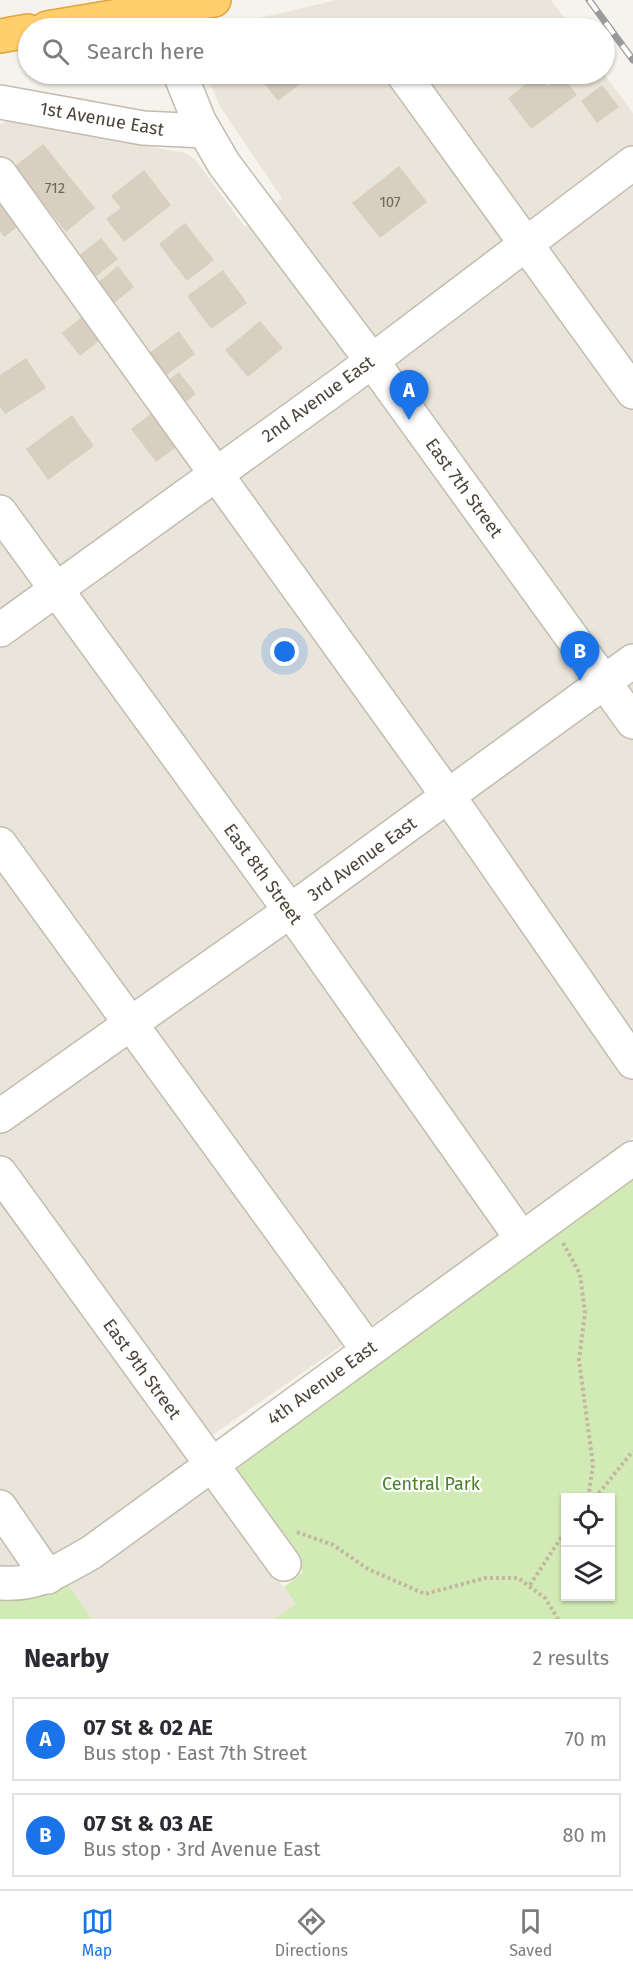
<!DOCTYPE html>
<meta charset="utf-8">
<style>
body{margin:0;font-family:"Fira Sans",sans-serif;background:#f7f7f7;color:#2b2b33}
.controls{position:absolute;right:18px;bottom:18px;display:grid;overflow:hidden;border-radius:0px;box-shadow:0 2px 4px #0004}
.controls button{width:54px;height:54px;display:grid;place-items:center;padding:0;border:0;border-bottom:2px solid #e1e1e2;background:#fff;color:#2b2b33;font:30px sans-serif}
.you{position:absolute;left:285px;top:652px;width:21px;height:21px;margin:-15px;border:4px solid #fff;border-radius:50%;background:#1a73e8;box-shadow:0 0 0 9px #1a73e833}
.badge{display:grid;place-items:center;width:39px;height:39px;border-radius:50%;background:#1a73e8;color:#fff;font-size:20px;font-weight:700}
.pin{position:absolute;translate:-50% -50px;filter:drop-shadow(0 2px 3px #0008)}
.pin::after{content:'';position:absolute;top:32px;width:21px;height:18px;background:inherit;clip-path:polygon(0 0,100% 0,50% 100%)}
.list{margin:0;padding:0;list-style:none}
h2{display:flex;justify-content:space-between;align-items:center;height:78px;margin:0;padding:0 24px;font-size:26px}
h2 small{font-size:20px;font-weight:400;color:#7c7c81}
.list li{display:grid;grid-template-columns:39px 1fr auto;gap:18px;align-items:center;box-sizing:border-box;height:84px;margin:0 12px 12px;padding:0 12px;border:2px solid #e1e1e2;border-radius:0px}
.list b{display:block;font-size:22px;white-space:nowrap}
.list p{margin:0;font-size:20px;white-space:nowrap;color:#7c7c81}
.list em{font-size:20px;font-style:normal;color:#7c7c81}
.icon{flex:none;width:33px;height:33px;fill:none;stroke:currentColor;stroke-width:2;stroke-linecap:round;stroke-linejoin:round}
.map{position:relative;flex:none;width:633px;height:1619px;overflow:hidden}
.search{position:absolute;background:#fff;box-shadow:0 2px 4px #0004;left:18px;right:18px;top:18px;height:66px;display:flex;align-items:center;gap:15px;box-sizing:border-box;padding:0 21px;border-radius:33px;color:#7c7c81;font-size:22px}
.sheet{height:270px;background:#fff}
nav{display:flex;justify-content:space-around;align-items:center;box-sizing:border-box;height:84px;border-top:2px solid #e1e1e2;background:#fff;font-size:16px;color:#7c7c81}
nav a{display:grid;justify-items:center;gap:3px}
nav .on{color:#1a73e8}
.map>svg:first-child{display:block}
</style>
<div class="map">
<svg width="633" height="1619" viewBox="0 0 633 1619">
<rect width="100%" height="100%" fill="#f6f3ec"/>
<g fill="#eae5da">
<path d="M 337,0 L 551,0 L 572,28 L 216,28 Z"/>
<path d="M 206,74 L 604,74 L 633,113 L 633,1137 L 452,1269 L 185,1454 L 296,1604 L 274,1619 L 92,1619 L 51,1559 L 28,1567 L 0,1566 L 0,124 L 9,120 L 185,153 L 195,159 L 245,227 L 282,198 L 221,108 Z"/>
</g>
<g fill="#d2eab5" fill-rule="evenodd">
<path d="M 633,1170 L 633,1619 L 274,1619 L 296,1604 L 284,1587 L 303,1572 L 233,1471 L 236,1456 ZM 566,1498 L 610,1498 L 610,1596 L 566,1596 Z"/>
<path d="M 65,1580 L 92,1619 L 0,1619 L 0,1588 Z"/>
</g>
<g fill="#d8cfc1">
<path d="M 257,74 L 313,74 L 278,101 Z"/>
<path d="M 539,74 L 548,86 L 562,75 L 577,95 L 531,129 L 508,98 Z"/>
<path d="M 602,85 L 619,107 L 597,123 L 581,101 Z"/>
<path d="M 43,144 L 95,208 L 66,232 L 14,167 Z"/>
<path d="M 399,166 L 427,202 L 380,238 L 352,203 Z"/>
<path d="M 144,170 L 171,205 L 124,242 L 106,219 L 121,208 L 111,196 Z"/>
<path d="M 0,191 L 24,222 L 4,237 L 0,231 Z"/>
<path d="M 185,223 L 214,260 L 187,281 L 159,244 Z"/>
<path d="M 101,238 L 118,259 L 94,278 L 77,257 Z"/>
<path d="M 118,266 L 134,287 L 113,304 L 97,283 Z"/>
<path d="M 223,270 L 247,303 L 211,329 L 187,296 Z"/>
<path d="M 82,317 L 100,340 L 80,356 L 62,333 Z"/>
<path d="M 260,321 L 283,348 L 248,377 L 225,350 Z"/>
<path d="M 179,331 L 195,354 L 165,376 L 148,354 Z"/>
<path d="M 26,358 L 46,388 L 5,414 L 0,407 L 0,375 Z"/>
<path d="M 179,372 L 196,394 L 183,404 L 166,382 Z"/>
<path d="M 156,410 L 181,444 L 156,462 L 131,429 Z"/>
<path d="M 72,415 L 94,446 L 48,480 L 26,449 Z"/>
</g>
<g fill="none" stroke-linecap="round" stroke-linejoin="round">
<defs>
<g id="minor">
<path d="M 180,74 L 199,121 L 224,164 L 372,361 L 633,722"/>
<path d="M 403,74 L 633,392"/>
<path d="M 0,102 L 143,128 L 204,131"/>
<path d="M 0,174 L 463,817 L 633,1062"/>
<path d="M 0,512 L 304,930 L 522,1239"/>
<path d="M 0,630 L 344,382 L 633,163"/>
<path d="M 0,844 L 368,1350"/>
<path d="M 0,1116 L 290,911 L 633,661"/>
<path d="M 0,1173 L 284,1564"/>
<path d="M 0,1507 L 48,1577"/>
<path d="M 0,1583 C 38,1586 60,1570 92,1552 L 633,1158"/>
</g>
<g id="highway">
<path d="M 47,28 L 214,0"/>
<path d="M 0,36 L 28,31"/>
</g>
</defs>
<use href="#minor" stroke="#c2bbae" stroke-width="36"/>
<use href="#highway" stroke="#e0a43c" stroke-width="36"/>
<g stroke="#c4b79f" stroke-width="4" stroke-dasharray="3 3" stroke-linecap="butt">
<path d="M 563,1243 L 580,1274 L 585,1313 L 579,1360 L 593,1465 L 588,1498"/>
<path d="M 595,1498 L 633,1451"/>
<path d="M 297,1532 L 333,1545 L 368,1569 L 425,1594 L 485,1578 L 518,1578 L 545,1598 L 558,1619"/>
<path d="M 530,1585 L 566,1530"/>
</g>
<use href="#minor" stroke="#fff" stroke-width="33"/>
<use href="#highway" stroke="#ffcf6e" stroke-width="33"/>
<defs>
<path id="rail" d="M 589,0 L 633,60"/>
</defs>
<use href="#rail" stroke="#9a9a9a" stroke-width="7"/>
<use href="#rail" stroke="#fff" stroke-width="4.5" stroke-dasharray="14" stroke-linecap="butt"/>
</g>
<g text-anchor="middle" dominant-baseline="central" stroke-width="4.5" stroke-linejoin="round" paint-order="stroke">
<g font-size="15" fill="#6e675b">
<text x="55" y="188">712</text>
<text x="390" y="202">107</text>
</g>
<g font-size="18" fill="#4b4439" stroke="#fff">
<text transform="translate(102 119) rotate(10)">1st Avenue East</text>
<text transform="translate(318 399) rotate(-36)">2nd Avenue East</text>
<text transform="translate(464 488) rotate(54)">East 7th Street</text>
<text transform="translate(362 859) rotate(-36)">3rd Avenue East</text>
<text transform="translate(263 874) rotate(54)">East 8th Street</text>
<text transform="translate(142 1369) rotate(54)">East 9th Street</text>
<text transform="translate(322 1383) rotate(-36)">4th Avenue East</text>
</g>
<g font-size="18" fill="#4a7f2a" stroke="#fff">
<text x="431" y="1484">Central Park</text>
</g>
</g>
</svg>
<div class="controls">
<button><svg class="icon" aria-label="locate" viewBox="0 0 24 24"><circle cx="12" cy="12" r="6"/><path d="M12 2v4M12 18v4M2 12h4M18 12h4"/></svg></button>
<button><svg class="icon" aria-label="layers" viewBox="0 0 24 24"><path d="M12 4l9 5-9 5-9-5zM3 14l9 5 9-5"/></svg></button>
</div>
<div class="you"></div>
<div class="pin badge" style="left:409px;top:420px">A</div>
<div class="pin badge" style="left:580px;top:681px">B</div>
<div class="search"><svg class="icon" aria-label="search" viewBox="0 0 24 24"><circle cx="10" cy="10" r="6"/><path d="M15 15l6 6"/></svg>Search here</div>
</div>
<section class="sheet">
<h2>Nearby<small>2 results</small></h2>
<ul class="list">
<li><span class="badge">A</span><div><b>07 St &amp; 02 AE</b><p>Bus stop · East 7th Street</p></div><em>70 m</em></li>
<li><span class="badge">B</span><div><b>07 St &amp; 03 AE</b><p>Bus stop · 3rd Avenue East</p></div><em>80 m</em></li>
</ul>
</section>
<nav>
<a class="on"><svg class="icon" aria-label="map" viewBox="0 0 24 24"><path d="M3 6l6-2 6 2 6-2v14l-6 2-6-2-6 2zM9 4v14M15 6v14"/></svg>Map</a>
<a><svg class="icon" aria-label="directions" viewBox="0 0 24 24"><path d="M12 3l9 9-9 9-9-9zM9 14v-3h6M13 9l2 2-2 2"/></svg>Directions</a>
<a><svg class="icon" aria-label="saved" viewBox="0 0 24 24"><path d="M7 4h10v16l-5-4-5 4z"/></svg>Saved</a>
</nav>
